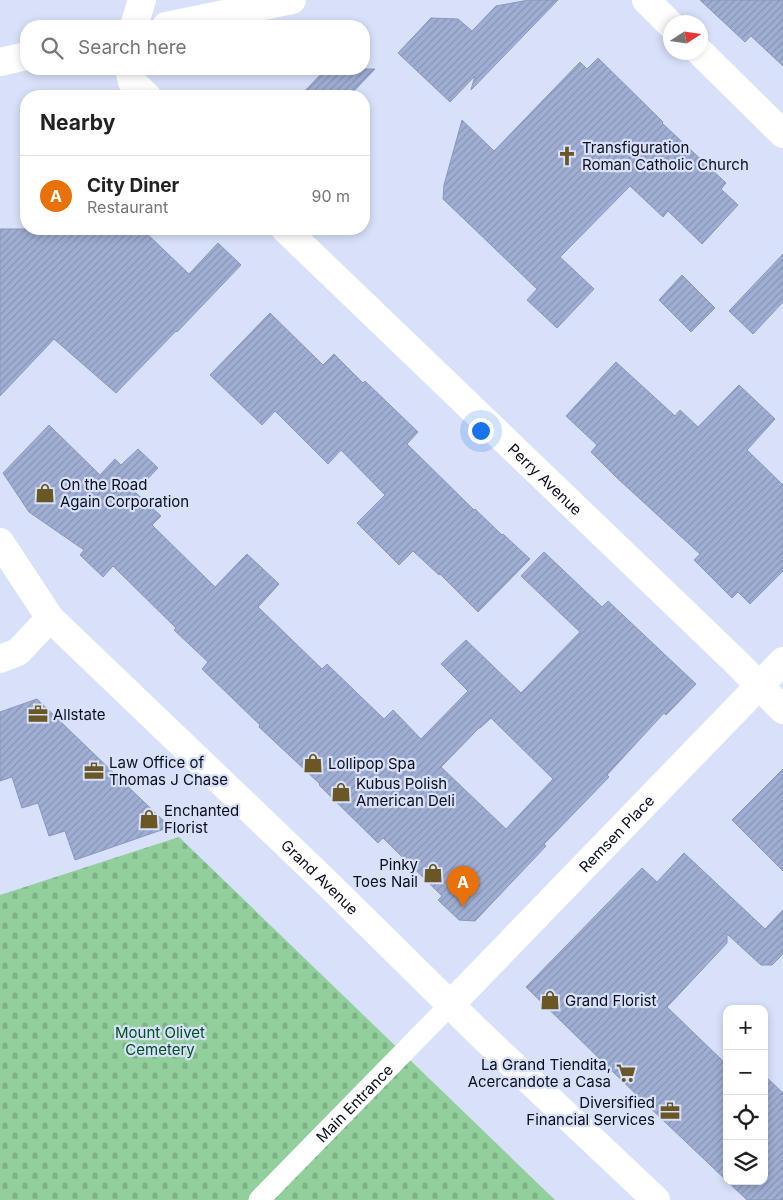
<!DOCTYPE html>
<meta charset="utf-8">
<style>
body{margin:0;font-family:Inter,sans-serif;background:#f6f6f6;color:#222}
.controls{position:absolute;right:15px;bottom:15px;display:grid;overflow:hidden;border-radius:10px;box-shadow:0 2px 8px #0003}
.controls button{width:45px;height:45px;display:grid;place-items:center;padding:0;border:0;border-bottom:1px solid #e0e0e0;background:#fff;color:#222;font:25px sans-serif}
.compass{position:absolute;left:663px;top:15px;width:45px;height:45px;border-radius:50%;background:#fff;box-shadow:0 2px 8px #0003;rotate:78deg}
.you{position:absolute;left:480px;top:430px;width:18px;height:18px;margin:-12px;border:4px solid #fff;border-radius:50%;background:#1a73e8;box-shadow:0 0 0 8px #1a73e833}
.badge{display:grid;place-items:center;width:32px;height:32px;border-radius:50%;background:#1a73e8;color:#fff;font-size:16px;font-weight:700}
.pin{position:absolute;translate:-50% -41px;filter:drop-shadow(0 1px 2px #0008)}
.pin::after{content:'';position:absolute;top:26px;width:18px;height:15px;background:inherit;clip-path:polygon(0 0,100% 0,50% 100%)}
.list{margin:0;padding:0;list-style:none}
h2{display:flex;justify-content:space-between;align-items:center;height:65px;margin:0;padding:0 20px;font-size:21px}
h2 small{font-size:16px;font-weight:400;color:#767676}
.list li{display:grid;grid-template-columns:32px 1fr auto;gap:15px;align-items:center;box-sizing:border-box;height:80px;padding:0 20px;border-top:1px solid #e0e0e0}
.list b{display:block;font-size:19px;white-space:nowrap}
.list p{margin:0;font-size:16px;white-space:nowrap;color:#767676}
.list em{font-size:16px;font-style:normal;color:#767676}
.icon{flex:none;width:28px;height:28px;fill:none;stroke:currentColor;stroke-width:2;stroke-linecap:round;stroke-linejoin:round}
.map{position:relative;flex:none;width:783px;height:1200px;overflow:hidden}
.search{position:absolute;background:#fff;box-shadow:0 2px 8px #0003;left:20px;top:20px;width:350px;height:55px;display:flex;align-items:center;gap:12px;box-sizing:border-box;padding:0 18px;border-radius:20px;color:#767676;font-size:19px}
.panel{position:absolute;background:#fff;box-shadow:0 2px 8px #0003;left:20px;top:90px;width:350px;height:145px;border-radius:20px}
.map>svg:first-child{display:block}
</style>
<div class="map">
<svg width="783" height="1200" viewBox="0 0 783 1200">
<defs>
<pattern id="cemetery-stones" width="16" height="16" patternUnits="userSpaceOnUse" patternTransform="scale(1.25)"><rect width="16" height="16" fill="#92cf9c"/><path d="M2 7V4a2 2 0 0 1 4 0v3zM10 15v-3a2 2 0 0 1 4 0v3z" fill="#7db186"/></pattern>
<pattern id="building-hatch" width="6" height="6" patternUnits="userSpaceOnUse" patternTransform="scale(1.25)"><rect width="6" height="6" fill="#a0aed4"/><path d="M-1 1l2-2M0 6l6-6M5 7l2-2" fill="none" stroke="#8894b5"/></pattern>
</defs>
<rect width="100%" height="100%" fill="#d8e1f9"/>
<path fill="url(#cemetery-stones)" d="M 179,837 L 555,1200 L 0,1200 L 0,895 Z"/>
<g fill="url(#building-hatch)" stroke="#8997bb" fill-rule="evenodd">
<path d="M 529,0 L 558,0 L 471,90 L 475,76 L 450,102 L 398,53 L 431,18 L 458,19 L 472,31 L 496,6 Z"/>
<path d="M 700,0 L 783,0 L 783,66 L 751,36 L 745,42 Z"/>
<path d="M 598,58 L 663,122 L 662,123 L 726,183 L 721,189 L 738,205 L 702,244 L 668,211 L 663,217 L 630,186 L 560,257 L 594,289 L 557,328 L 527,300 L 537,289 L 443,199 L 444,185 L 462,120 L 494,151 L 580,62 L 587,69 Z"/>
<path d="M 326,69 L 375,69 L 349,96 L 300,96 Z"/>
<path d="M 0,229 L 142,229 L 189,274 L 218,243 L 241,265 L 177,332 L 176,331 L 116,393 L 54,339 L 0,396 Z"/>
<path d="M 783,254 L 783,302 L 753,334 L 729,311 Z"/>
<path d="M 682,275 L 715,308 L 691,332 L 659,300 Z"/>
<path d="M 270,313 L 323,365 L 334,354 L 363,383 L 365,381 L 418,432 L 407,444 L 474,510 L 475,509 L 502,535 L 503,534 L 530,559 L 478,612 L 440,574 L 439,575 L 413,551 L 399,565 L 357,523 L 385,495 L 341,450 L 328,464 L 275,411 L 262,425 L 210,375 Z"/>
<path d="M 616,362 L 675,416 L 680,410 L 698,427 L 739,385 L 775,419 L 747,450 L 783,485 L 783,571 L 750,604 L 738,592 L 732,598 L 694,560 L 700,554 L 616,477 L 591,452 L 597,445 L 566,416 Z"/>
<path d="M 49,425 L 100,475 L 115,459 L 121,465 L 138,449 L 158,468 L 135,492 L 161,516 L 152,525 L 215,587 L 247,554 L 279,584 L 258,607 L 322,669 L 327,664 L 384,719 L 393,710 L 421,739 L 468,691 L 441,664 L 466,640 L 521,693 L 580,632 L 521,576 L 544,552 L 602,607 L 608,601 L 696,684 L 666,715 L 664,713 L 607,775 L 609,777 L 544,844 L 546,846 L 475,921 L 459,920 L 438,900 L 442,896 L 383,838 L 378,843 L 319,785 L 320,784 L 259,727 L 260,725 L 202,669 L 208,662 L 174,630 L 176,628 L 113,566 L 103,577 L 80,555 L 84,550 L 29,512 L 3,473 ZM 491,718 L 553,779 L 506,829 L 441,767 L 479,728 L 480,728 Z"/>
<path d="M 37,699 L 145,803 L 170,827 L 75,860 L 65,831 L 49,836 L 38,803 L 22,808 L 12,777 L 0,781 L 0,712 Z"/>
<path d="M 783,769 L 783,871 L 732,820 Z"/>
<path d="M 684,853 L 765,929 L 783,910 L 783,954 L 772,965 L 761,965 L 727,934 L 727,943 L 667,1007 L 725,1063 L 727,1060 L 727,1181 L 645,1103 L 526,987 L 642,868 L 657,882 Z"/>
<path d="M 764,1075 L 783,1093 L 783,1200 L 747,1200 L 727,1181 L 764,1181 Z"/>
</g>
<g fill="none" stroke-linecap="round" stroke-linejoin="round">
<path stroke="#fff" stroke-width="21" id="s1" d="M 259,1200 L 450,1005"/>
<g stroke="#fff" stroke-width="28">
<path d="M 646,0 L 670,24"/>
<path d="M 134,26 L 142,0"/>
<path d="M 166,26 L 292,0"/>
<path d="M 700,52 L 783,134"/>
<path d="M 0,62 L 26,56"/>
<path d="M 129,69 L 132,82 L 147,96"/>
<path id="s2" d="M 285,229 L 736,662 L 783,710"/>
<path d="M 0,659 L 18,652 L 50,618"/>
<path id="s3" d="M 450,1005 L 783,661"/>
</g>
<path stroke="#fff" stroke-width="28" id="s4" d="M 0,542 L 50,618 L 329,885 L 477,1031 L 656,1200"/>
</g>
<defs>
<symbol id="church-bare" viewBox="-9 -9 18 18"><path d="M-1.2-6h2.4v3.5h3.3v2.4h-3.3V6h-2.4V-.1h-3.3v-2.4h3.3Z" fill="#695725" stroke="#d8e1f9" stroke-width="2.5" paint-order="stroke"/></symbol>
<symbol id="shop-bare" viewBox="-9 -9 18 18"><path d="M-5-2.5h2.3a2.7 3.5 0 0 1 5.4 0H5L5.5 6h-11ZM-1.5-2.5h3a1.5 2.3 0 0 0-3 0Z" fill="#695725" stroke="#d8e1f9" stroke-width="2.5" paint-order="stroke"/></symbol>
<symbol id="office-bare" viewBox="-9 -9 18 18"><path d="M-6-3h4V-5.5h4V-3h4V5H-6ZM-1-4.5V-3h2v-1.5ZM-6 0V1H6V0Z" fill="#695725" stroke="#d8e1f9" stroke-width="2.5" paint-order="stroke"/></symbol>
<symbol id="supermarket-bare" viewBox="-9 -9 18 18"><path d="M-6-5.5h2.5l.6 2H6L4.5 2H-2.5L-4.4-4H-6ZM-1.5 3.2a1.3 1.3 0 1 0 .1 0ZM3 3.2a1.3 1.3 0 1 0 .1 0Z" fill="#695725" stroke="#d8e1f9" stroke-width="2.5" paint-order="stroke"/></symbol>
</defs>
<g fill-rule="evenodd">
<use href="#church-bare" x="553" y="142" width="28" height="28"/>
<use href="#shop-bare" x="31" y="479" width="28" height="28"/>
<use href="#office-bare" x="24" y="700" width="28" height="28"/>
<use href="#shop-bare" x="299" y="749" width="28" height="28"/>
<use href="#office-bare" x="80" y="757" width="28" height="28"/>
<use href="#shop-bare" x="327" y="778" width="28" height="28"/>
<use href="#shop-bare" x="135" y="805" width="28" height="28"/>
<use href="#shop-bare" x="419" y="859" width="28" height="28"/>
<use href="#shop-bare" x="536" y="986" width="28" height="28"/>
<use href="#supermarket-bare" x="612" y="1059" width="28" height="28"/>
<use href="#office-bare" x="656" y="1097" width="28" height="28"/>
</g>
<g text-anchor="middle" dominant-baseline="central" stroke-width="4.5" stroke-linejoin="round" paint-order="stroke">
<g font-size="15" fill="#0a0e1b" stroke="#d8e1f9" text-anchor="start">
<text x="582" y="147">Transfiguration<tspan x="582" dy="17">Roman Catholic Church</tspan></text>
<text x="60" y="484">On the Road<tspan x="60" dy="17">Again Corporation</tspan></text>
<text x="53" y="714">Allstate</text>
<text x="109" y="762">Law Office of<tspan x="109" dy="17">Thomas J Chase</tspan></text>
<text x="328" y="763">Lollipop Spa</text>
<text x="356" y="783">Kubus Polish<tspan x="356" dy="17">American Deli</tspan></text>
<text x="164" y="810">Enchanted<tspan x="164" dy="17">Florist</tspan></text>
<text x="418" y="864" text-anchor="end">Pinky<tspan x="418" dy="17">Toes Nail</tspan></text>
<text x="565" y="1000">Grand Florist</text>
<text x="611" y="1064" text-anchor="end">La Grand Tiendita,<tspan x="611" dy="17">Acercandote a Casa</tspan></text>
<text x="655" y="1102" text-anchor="end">Diversified<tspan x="655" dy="17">Financial Services</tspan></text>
</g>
<g font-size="15" fill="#0a0e1b" stroke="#d8e1f9">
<text stroke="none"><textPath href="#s2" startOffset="361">Perry Avenue</textPath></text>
<text stroke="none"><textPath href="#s3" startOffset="239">Remsen Place</textPath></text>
<text stroke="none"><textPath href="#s4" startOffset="465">Grand Avenue</textPath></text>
<text stroke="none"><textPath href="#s1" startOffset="136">Main Entrance</textPath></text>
</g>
<g font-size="15" fill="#004f1d" stroke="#d8e1f9">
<text x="160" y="1032">Mount Olivet<tspan x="160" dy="17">Cemetery</tspan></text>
</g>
</g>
</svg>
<div class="controls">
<button>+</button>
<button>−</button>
<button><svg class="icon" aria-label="locate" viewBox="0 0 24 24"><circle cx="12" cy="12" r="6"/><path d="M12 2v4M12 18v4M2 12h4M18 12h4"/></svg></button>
<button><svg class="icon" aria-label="layers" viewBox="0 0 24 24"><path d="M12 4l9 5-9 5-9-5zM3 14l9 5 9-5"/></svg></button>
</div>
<svg class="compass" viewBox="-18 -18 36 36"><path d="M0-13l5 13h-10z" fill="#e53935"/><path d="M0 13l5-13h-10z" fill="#767676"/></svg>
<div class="you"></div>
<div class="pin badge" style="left:463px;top:907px;background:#e8710a">A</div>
<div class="search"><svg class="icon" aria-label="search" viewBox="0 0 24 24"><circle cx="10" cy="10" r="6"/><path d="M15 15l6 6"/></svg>Search here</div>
<section class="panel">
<h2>Nearby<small></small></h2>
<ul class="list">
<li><span class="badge" style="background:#e8710a">A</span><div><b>City Diner</b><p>Restaurant</p></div><em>90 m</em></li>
</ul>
</section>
</div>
